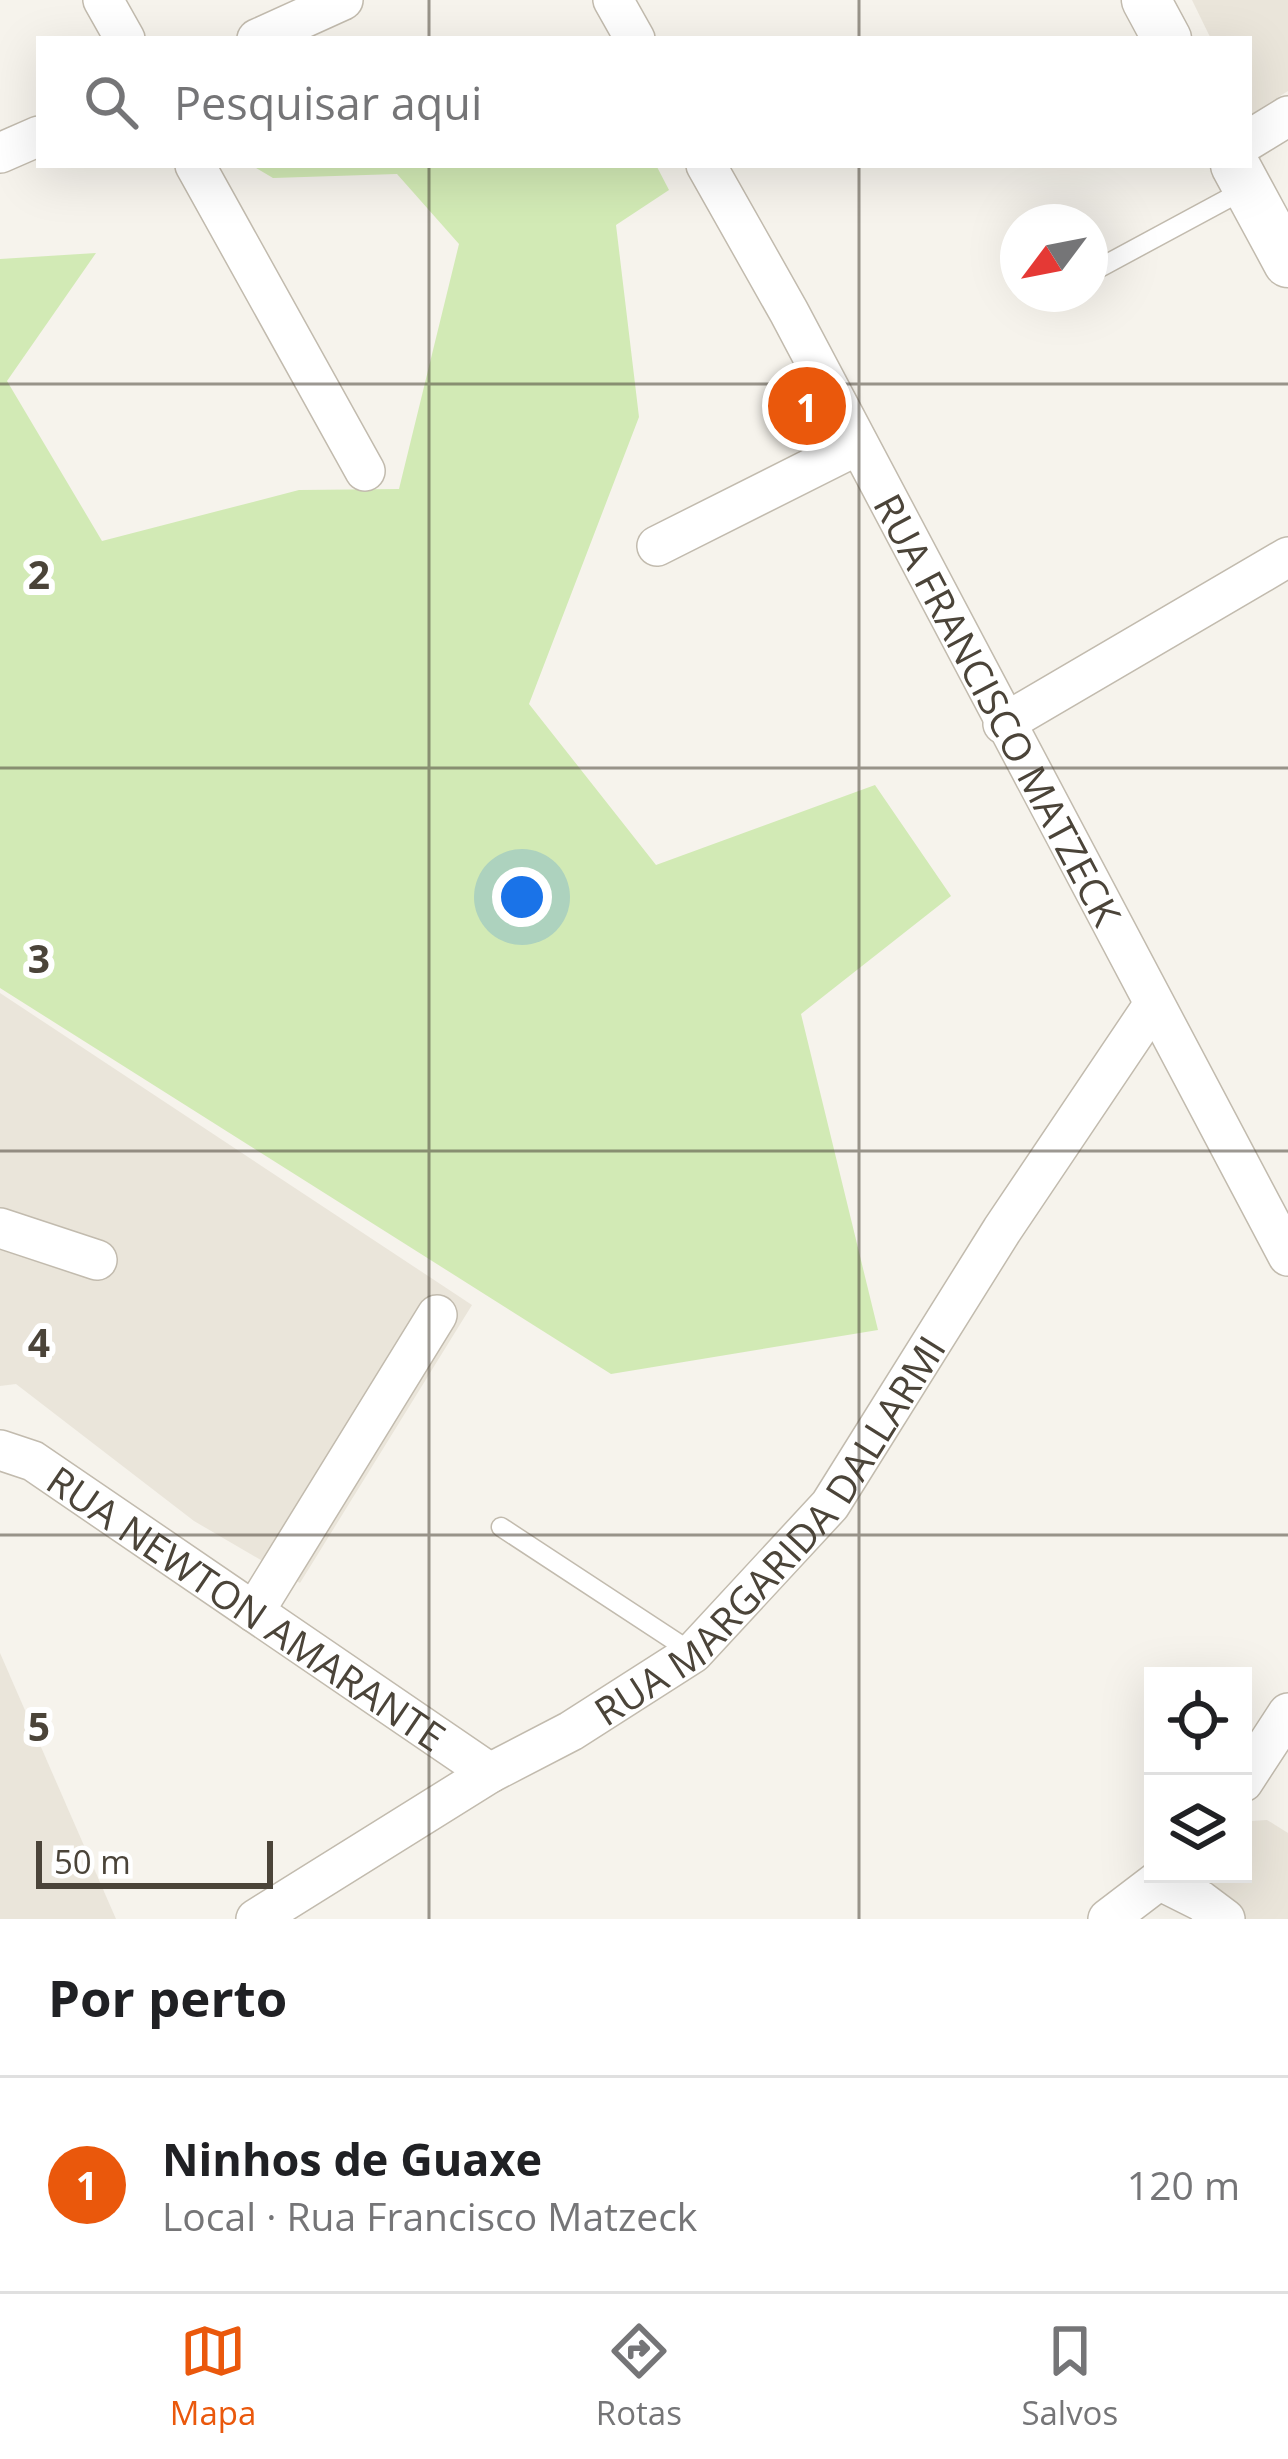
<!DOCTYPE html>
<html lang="pt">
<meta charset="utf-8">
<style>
body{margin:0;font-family:"Open Sans",sans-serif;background:#f2f2f2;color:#202124}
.controls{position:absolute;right:36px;bottom:36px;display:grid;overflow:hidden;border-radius:0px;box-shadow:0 12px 48px #0002}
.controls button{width:108px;height:108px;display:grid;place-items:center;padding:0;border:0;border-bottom:3px solid #e0e0e0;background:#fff;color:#202124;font:60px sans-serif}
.compass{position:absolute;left:1000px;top:204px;width:108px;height:108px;border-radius:50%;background:#fff;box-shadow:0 12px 48px #0002;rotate:238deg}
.scale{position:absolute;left:36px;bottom:30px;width:237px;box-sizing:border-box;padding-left:12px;border:6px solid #4b4439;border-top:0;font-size:33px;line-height:42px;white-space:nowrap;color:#4b4439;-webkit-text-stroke:9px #fff;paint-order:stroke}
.you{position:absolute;left:522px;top:897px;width:42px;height:42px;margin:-30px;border:9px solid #fff;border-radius:50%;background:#1a73e8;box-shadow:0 0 0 18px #1a73e833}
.badge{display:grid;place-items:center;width:78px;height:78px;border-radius:50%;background:#ea580c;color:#fff;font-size:39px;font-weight:700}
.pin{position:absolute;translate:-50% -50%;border:6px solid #fff;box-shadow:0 3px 12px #0006}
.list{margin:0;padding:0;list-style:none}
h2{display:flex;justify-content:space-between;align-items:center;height:156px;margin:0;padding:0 48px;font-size:51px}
h2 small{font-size:39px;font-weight:400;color:#757577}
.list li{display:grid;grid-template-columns:78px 1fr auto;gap:36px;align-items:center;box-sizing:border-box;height:216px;padding:0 48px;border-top:3px solid #e0e0e0}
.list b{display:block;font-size:45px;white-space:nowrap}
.list p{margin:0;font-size:39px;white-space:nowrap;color:#757577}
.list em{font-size:39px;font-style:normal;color:#757577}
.icon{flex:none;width:66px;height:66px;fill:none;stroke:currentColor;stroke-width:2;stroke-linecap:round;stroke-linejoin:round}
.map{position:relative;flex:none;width:1288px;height:1919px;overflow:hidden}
.search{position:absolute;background:#fff;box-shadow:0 12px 48px #0002;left:36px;right:36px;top:36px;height:132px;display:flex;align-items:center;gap:30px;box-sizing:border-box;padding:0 42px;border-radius:0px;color:#757577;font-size:45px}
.sheet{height:372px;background:#fff}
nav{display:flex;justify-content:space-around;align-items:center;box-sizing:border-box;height:168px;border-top:3px solid #e0e0e0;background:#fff;font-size:33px;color:#757577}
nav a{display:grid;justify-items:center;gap:6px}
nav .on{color:#ea580c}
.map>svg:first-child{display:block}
</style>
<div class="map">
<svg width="1288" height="1919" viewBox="0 0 1288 1919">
<rect width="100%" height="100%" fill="#f6f3ec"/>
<g fill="#eae5da">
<path d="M 1192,0 L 1288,0 L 1288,91 L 1250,115 L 1249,39 L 1211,39 Z"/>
<path d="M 0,993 L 472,1305 L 300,1583 L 194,1521 L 16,1384 L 0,1386 Z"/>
<path d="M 0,1653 L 116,1919 L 0,1919 Z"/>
<path d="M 1267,1820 L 1288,1833 L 1288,1919 L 1190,1919 L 1218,1874 L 1243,1874 L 1243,1835 L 1252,1821 Z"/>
</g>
<path fill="#d2eab5" d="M 251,165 L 656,165 L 669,190 L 616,225 L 639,417 L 529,704 L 656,865 L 875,785 L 951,896 L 801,1014 L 878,1330 L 611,1374 L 0,988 L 0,259 L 96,253 L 7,381 L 102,541 L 299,490 L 399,489 L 459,244 L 397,174 L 273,178 Z"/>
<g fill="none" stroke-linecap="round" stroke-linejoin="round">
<defs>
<g id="service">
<path d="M 1090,273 L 1244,190"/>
<path d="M 501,1527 L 693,1653"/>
</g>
<g id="minor">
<path d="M 103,0 L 125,39"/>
<path d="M 613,0 L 635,39"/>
<path d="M 257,39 L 343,0"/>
<path d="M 1249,140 L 1288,116"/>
<path d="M 0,153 L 39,136"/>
<path d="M 195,165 L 365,471"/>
<path id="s1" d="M 706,165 L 789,312 L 1288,1256"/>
<path d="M 657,546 L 858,445"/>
<path d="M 1003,724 L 1288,557"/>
<path d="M 0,1228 L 97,1260"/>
<path id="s2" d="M 0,1450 L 33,1461 L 490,1773"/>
<path d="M 254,1612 L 437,1315"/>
<path d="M 1243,1782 L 1288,1713"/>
<path d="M 1161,1881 L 1201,1901 L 1225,1919"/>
<path id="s3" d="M 256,1919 L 490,1773 L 571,1731 L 693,1653 L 830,1505 L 1002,1230 L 1154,1004"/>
<path d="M 1108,1919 L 1167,1874"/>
</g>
<g id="tertiary">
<path d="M 1146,0 L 1167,39"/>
<path d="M 1235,165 L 1288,263"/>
</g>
</defs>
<use href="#service" stroke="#c2bbae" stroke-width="21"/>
<use href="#minor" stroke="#c2bbae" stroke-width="42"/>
<use href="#tertiary" stroke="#c2bbae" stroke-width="51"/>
<use href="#service" stroke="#fff" stroke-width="18"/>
<use href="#minor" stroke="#fff" stroke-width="39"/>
<use href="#tertiary" stroke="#fff" stroke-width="48"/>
</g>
<circle fill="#97b381" cx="808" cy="412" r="12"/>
<path fill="none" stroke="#4b4439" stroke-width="3" stroke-opacity="0.55" d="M 429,0 L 429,39M 859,0 L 859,39M 429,165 L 429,1919M 859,165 L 859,1919M 0,384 L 1288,384M 0,768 L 1288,768M 0,1151 L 1288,1151M 0,1535 L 1288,1535"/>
<g text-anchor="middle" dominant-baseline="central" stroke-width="12" stroke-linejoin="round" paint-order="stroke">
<g font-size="39" fill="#4b4439" stroke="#fff">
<text stroke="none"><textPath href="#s1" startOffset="618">RUA FRANCISCO MATZECK</textPath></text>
<text stroke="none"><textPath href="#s3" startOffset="654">RUA MARGARIDA DALLARMI</textPath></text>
<text stroke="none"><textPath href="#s2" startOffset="294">RUA NEWTON AMARANTE</textPath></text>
</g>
</g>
<g font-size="39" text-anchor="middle" font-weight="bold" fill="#4b4439" stroke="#fff" stroke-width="12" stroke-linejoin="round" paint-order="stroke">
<text x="39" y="589">2</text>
<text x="39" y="973">3</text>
<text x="39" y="1357">4</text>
<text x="39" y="1741">5</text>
</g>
</svg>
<div class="controls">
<button><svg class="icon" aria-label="locate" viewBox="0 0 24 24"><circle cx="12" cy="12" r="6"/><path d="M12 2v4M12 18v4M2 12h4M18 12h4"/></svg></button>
<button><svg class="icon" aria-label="layers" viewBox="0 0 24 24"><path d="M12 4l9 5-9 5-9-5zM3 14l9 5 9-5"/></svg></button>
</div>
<svg class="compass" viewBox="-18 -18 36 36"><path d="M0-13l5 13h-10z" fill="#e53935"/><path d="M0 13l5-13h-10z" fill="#757577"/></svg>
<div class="scale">50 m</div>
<div class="you"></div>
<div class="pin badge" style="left:807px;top:406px">1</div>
<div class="search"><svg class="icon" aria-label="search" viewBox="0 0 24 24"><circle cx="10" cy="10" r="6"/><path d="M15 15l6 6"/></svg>Pesquisar aqui</div>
</div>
<section class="sheet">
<h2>Por perto<small></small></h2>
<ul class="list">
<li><span class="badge">1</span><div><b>Ninhos de Guaxe</b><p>Local · Rua Francisco Matzeck</p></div><em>120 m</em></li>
</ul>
</section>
<nav>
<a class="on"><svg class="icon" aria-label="map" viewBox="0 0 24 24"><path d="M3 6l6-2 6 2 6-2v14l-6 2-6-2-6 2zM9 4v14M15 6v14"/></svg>Mapa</a>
<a><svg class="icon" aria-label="directions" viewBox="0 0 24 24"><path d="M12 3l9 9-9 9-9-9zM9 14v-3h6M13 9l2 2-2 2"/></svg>Rotas</a>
<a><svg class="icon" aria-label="saved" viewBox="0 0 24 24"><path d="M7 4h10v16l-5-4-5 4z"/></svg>Salvos</a>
</nav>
